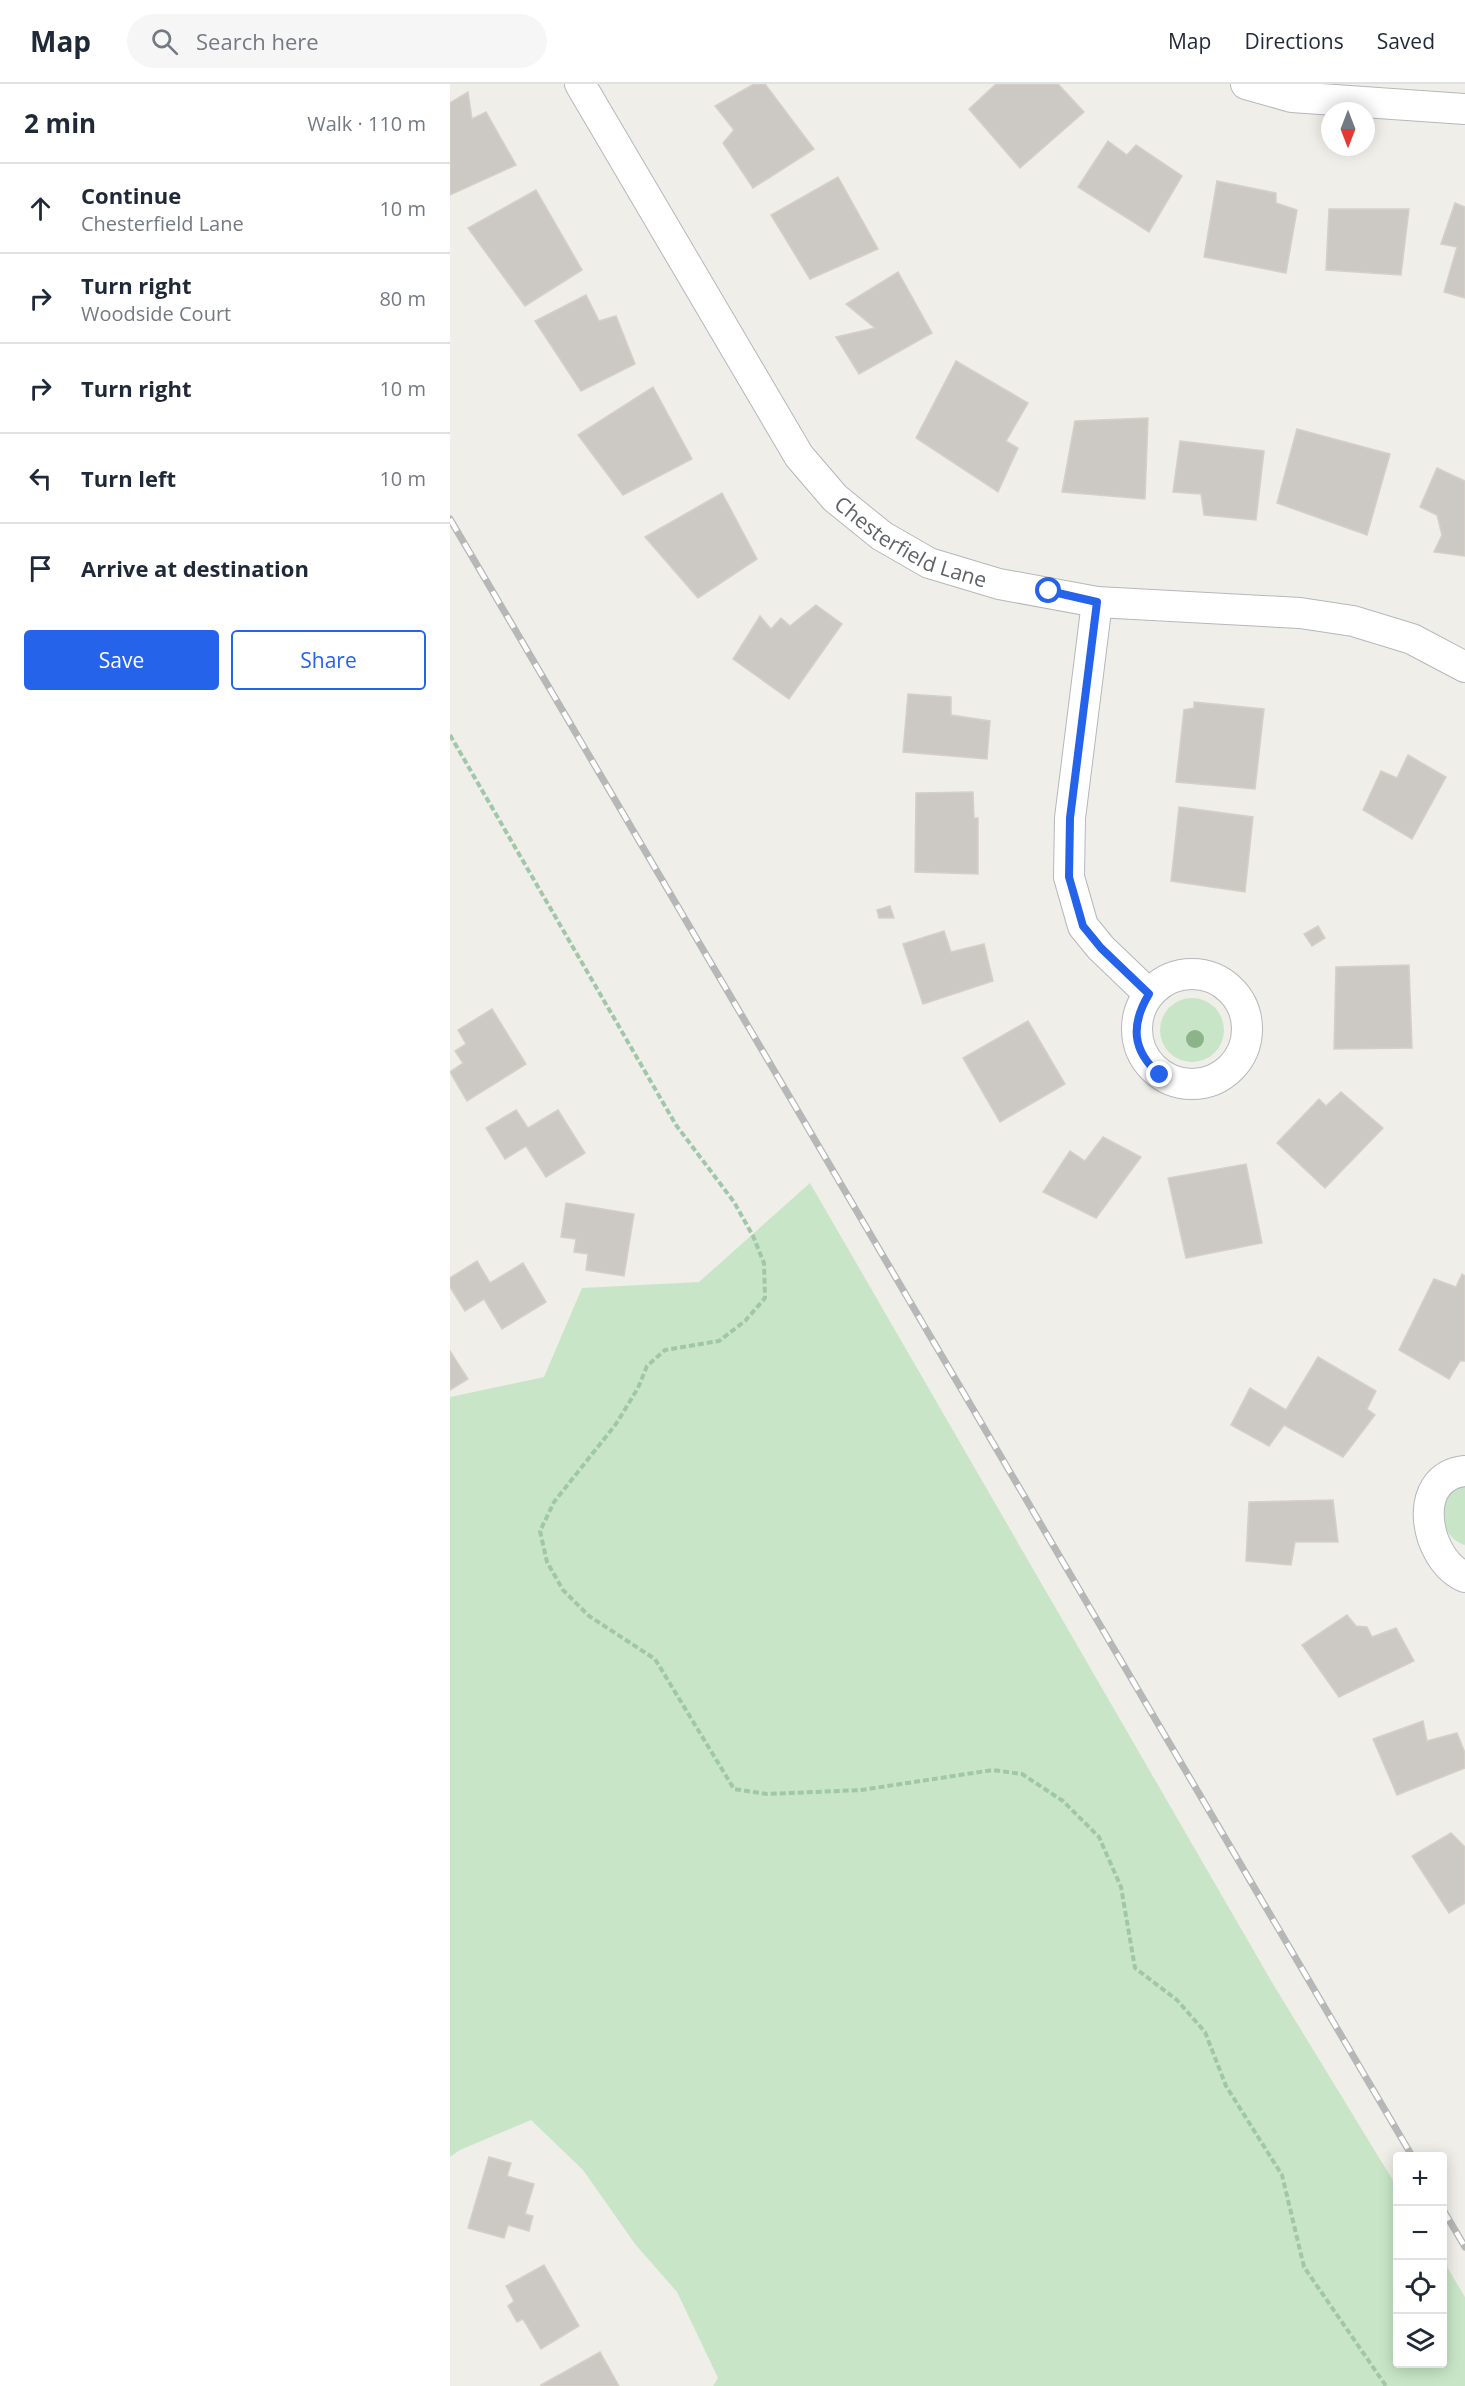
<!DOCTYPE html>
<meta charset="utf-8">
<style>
body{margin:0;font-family:"Open Sans",sans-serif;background:#f6f6f7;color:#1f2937}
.controls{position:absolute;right:18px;bottom:18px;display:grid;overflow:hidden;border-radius:6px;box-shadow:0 3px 15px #0003}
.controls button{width:54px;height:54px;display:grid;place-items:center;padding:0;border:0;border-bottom:2px solid #e0e1e3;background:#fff;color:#1f2937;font:30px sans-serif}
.compass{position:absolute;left:871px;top:18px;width:54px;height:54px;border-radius:50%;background:#fff;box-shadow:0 3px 15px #0003;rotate:180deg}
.stop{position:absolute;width:18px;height:18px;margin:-14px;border:4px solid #2563eb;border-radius:50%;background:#fff}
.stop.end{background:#2563eb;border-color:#fff;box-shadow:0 2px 6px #0008}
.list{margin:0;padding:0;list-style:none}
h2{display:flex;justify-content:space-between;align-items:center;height:78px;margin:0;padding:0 24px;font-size:26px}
h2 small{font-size:20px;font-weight:400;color:#747a83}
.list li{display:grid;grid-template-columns:39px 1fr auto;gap:18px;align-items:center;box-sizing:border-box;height:90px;padding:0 24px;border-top:2px solid #e0e1e3}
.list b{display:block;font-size:22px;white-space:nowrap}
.list p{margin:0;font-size:20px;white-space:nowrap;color:#747a83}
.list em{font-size:20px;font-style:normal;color:#747a83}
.actions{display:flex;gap:12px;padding:18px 24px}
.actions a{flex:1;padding:14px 0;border:2px solid #2563eb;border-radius:6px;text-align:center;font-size:21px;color:#2563eb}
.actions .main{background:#2563eb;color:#fff}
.icon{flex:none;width:33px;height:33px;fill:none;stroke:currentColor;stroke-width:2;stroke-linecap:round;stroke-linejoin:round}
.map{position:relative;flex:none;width:1015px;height:2302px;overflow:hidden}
header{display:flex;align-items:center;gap:36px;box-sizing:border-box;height:84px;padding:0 30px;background:#fff;border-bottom:2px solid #e0e1e3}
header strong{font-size:28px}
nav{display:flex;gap:33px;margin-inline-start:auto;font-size:21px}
.search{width:420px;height:54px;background:#f6f6f7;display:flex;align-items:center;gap:15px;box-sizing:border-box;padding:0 21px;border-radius:33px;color:#747a83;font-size:22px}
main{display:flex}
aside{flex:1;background:#fff}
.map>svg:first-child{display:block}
</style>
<header>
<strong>Map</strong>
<div class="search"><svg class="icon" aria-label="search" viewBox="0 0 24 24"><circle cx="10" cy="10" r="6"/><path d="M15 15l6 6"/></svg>Search here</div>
<nav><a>Map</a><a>Directions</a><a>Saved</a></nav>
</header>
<main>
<aside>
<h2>2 min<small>Walk · 110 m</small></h2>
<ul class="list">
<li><svg class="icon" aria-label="ahead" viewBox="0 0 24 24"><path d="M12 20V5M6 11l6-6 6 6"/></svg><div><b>Continue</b><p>Chesterfield Lane</p></div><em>10 m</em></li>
<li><svg class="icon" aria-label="right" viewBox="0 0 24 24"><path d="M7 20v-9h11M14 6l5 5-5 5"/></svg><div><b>Turn right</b><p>Woodside Court</p></div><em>80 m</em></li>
<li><svg class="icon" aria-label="right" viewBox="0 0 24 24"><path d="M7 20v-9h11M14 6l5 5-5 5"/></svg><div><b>Turn right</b></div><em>10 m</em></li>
<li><svg class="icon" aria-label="left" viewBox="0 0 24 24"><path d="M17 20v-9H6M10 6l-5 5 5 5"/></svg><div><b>Turn left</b></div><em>10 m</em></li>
<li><svg class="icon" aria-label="arrive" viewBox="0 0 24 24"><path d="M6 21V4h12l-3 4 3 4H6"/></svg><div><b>Arrive at destination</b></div></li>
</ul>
<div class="actions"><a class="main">Save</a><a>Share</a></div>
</aside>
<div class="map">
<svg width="1015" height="2302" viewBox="0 0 1015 2302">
<rect width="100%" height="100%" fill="#f0eee8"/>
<g fill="#c8e6c7">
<circle cx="742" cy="946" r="32"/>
<path d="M 360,1099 L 823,1900 L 947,2103 L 948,2280 L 992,2280 L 993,2176 L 1015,2213 L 1015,2302 L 263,2302 L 268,2294 L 227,2208 L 185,2160 L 133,2086 L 81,2036 L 10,2066 L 0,2073 L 0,1313 L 94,1293 L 132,1204 L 249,1198 Z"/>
<path d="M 1015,1399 L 1015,1461 C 994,1455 985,1427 998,1409 C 1002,1405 1010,1401 1015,1399 Z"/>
</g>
<g fill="#ccc9c4" stroke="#d5d0c7" stroke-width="1.5">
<path d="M 304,0 L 315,0 L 364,65 L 303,104 L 273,59 L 284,46 L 265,22 Z"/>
<path d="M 546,0 L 608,0 L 634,28 L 570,84 L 519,25 Z"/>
<path d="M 18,8 L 22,35 L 36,28 L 66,81 L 0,111 L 0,19 Z"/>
<path d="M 658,57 L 677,71 L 686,61 L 732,92 L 699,148 L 628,103 Z"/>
<path d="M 388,93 L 428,165 L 360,195 L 321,131 Z"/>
<path d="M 767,97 L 826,109 L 826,119 L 847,126 L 836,189 L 754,173 Z"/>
<path d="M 86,106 L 132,186 L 75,222 L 18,144 Z"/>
<path d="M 1005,119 L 1015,123 L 1015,214 L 994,208 L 1007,163 L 991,160 Z"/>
<path d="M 879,125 L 959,125 L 951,191 L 876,186 Z"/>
<path d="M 448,188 L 482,249 L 409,290 L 386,253 L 425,244 L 396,220 Z"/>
<path d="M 136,211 L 149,237 L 166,232 L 185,280 L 131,307 L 85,237 Z"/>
<path d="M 506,277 L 578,319 L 556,357 L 568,364 L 548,408 L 466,354 Z"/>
<path d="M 203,303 L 242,375 L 173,411 L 128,351 Z"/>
<path d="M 698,334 L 695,415 L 612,408 L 625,337 Z"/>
<path d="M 847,345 L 940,370 L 917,451 L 827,419 Z"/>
<path d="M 730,357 L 814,367 L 806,436 L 754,431 L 751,410 L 723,408 Z"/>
<path d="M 987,384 L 1015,397 L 1015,472 L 984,468 L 992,451 L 987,431 L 970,423 Z"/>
<path d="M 272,409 L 307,475 L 248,514 L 195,453 Z"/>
<path d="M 366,521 L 392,540 L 339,615 L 283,575 L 310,532 L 321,545 L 331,534 L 340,542 Z"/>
<path d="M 458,610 L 501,613 L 501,631 L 540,637 L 537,675 L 453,668 Z"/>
<path d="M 744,618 L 814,625 L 805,705 L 726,698 L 734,626 L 744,624 Z"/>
<path d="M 958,671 L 996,693 L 962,755 L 913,726 L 931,687 L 947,694 Z"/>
<path d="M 523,708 L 524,734 L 528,734 L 528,790 L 465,788 L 466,709 Z"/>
<path d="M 729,723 L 803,733 L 795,808 L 721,797 Z"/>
<path d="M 440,822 L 444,834 L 429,834 L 427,826 Z"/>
<path d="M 868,842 L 875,854 L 862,862 L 854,850 Z"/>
<path d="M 494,847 L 501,868 L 534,860 L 543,897 L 473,920 L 453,860 Z"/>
<path d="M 959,881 L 962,964 L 884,965 L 886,883 Z"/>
<path d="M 42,925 L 76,980 L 17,1017 L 0,988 L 13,979 L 5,967 L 16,960 L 8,946 Z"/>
<path d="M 578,937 L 615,1000 L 550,1038 L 513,974 Z"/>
<path d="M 891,1008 L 933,1044 L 875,1104 L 827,1059 L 869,1015 L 876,1022 Z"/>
<path d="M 66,1026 L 78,1044 L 108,1026 L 135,1069 L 96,1093 L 76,1062 L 55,1075 L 36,1044 Z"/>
<path d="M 653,1053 L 691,1073 L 646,1134 L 593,1108 L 620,1067 L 635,1077 Z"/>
<path d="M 796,1080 L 812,1159 L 736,1174 L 718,1094 Z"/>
<path d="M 116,1119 L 184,1130 L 174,1192 L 136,1186 L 138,1170 L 124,1168 L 126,1155 L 111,1153 Z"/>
<path d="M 27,1177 L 40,1199 L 73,1179 L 96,1218 L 52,1245 L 34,1215 L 15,1227 L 0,1203 L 0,1194 Z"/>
<path d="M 1012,1190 L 1015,1192 L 1015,1277 L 1010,1277 L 999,1295 L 949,1266 L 984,1195 L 1006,1203 Z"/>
<path d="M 0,1267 L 18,1295 L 0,1306 Z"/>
<path d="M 868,1273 L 926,1307 L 917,1325 L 925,1331 L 893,1373 L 834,1341 L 819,1362 L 781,1341 L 800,1304 L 836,1326 Z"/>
<path d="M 883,1416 L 888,1458 L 845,1458 L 841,1481 L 796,1477 L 799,1418 Z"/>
<path d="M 897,1531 L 906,1542 L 917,1543 L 922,1553 L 946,1544 L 964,1577 L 889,1613 L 852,1561 Z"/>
<path d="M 973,1637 L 977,1657 L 1007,1649 L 1015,1669 L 1015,1684 L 947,1711 L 923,1655 Z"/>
<path d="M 1001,1749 L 1015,1763 L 1015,1819 L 999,1829 L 962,1772 Z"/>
<path d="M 39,2073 L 61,2079 L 57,2092 L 84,2100 L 75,2130 L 83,2132 L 79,2147 L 58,2141 L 54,2154 L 18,2144 Z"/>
<path d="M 94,2181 L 129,2242 L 91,2265 L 73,2235 L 67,2238 L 58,2222 L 64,2217 L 56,2202 Z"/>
<path d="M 150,2268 L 169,2302 L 91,2302 L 91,2301 Z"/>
</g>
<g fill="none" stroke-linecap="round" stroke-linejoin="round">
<defs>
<g id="street">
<path id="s1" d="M 130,0 L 349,372 L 385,414 L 432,452 L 479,479 L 549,500 L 647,518 L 850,529 L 903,537 L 962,555 L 1015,583"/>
<path d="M 796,0 L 842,13 L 1015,25"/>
<path d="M 647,518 L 620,734 L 619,793 L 633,842 L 651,864 L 699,910"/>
<circle cx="742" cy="945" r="55"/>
<path d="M 1015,1387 C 959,1393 975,1476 1015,1493"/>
</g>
</defs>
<use href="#street" stroke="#b5b8bb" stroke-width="32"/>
<path stroke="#a0c7a9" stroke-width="4" stroke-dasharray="6 3" stroke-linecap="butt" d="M 0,651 L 226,1041 L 284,1118 L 303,1152 L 314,1179 L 315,1214 L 295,1237 L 269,1257 L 215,1266 L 197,1282 L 188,1304 L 166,1340 L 104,1418 L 90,1447 L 97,1478 L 113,1506 L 139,1532 L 205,1575 L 284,1705 L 317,1710 L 411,1706 L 543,1686 L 572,1690 L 613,1717 L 649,1753 L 671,1803 L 685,1884 L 727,1916 L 755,1948 L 776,2002 L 832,2091 L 854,2183 L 936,2302"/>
<use href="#street" stroke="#fff" stroke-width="30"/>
<defs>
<g id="rail">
<path d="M 0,435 L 962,2072"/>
<path d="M 992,2124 L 1015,2163"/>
</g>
</defs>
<use href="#rail" stroke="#b6b7b7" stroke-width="7"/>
<use href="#rail" stroke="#fff" stroke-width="4.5" stroke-dasharray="14" stroke-linecap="butt"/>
</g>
<circle fill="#8cb389" cx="745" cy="955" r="9"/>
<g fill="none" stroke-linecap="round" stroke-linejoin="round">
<path stroke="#2563eb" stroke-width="8" d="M 599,507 L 647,518 L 620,734 L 619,793 L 633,842 L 651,864 L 699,910 C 681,940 681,966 710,991"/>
</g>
<g text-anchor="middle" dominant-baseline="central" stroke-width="4.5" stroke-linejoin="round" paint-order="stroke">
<g font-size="21" fill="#5f6367" stroke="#fff">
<text stroke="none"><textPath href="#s1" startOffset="576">Chesterfield Lane</textPath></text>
</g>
</g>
</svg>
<div class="controls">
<button>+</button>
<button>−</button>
<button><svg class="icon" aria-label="locate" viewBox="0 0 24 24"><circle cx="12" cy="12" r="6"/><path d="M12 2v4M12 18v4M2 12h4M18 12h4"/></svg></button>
<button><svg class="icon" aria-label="layers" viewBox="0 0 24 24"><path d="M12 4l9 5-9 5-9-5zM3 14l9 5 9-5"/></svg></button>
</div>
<svg class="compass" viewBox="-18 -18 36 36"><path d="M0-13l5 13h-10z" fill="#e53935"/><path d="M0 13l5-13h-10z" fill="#747a83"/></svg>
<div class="stop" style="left:599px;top:507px"></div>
<div class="stop end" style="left:710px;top:991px"></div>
</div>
</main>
